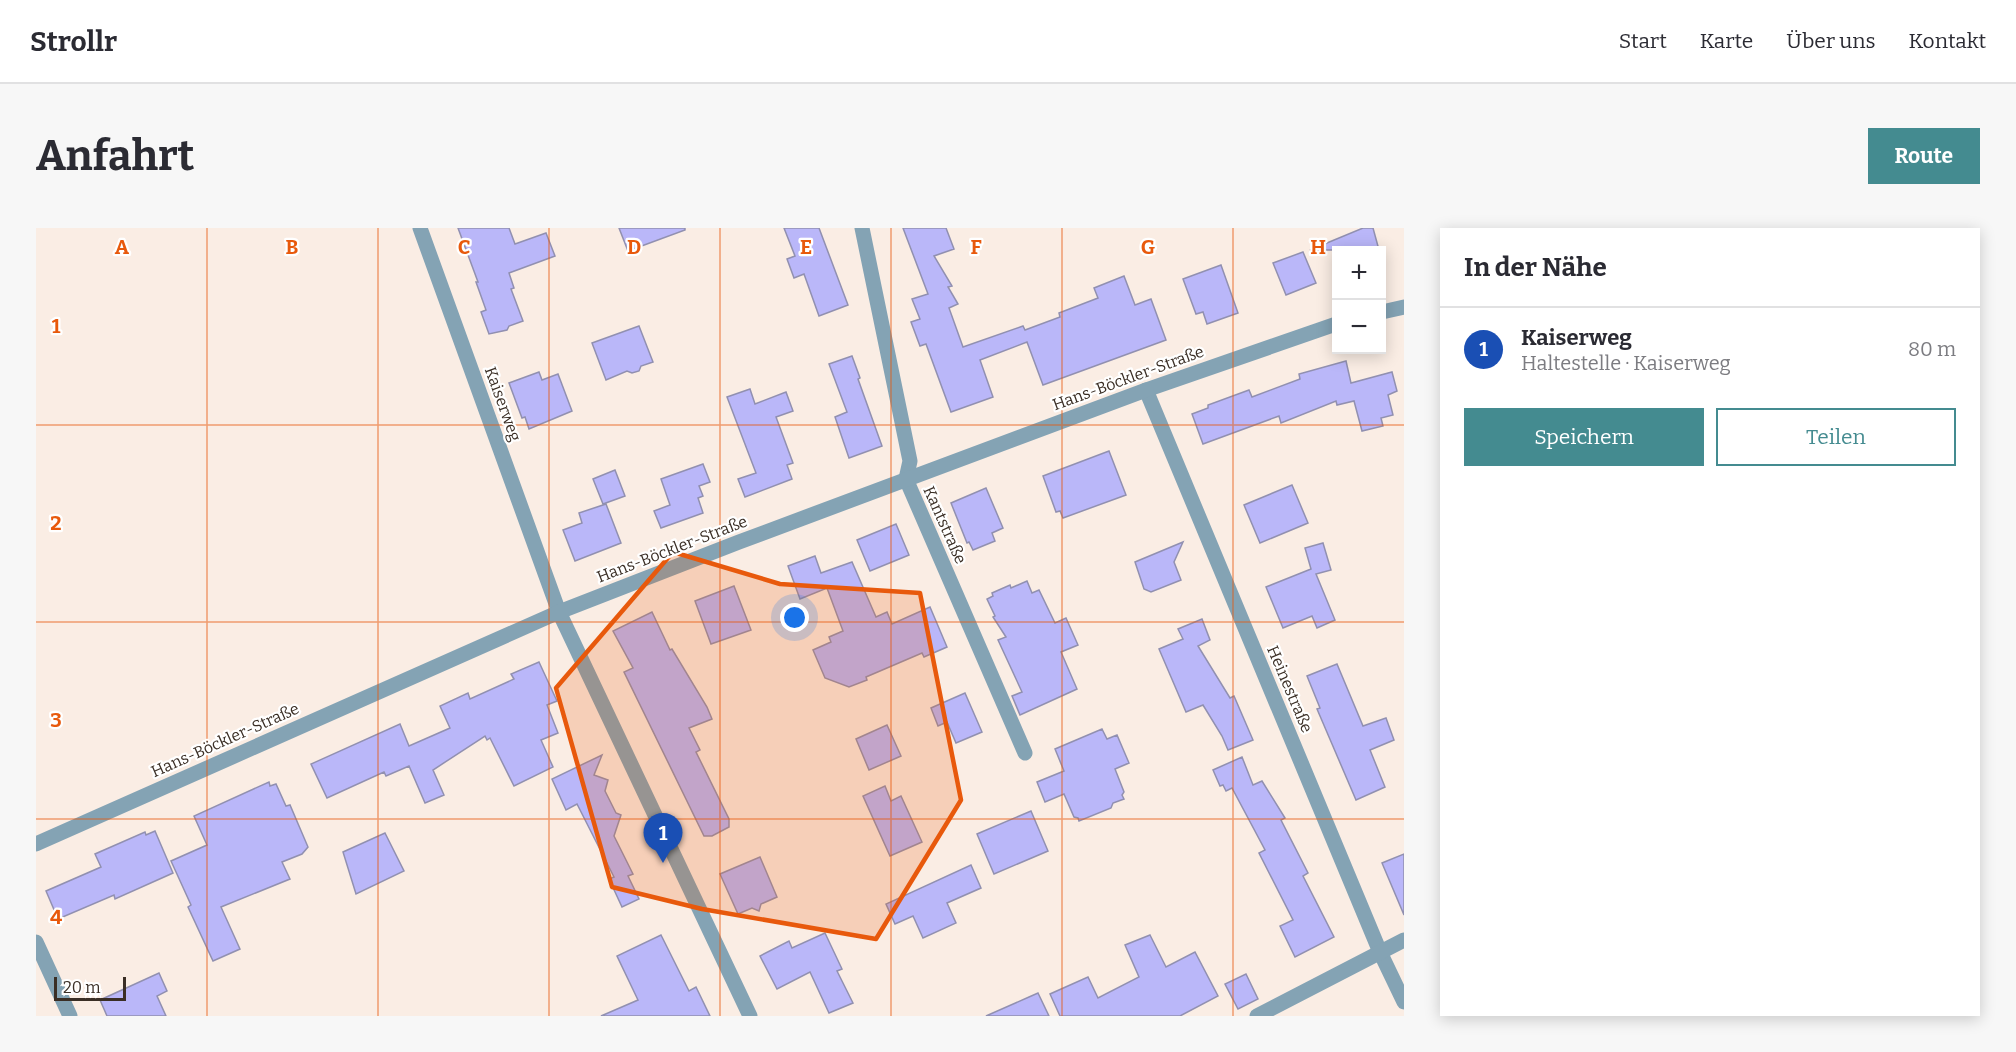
<!DOCTYPE html>
<html lang="de">
<meta charset="utf-8">
<style>
body{margin:0;font-family:Bitter,serif;background:#f7f7f7;color:#2b2b33}
.controls{position:absolute;right:18px;top:18px;display:grid;overflow:hidden;border-radius:0px;box-shadow:0 3px 15px #0003}
.controls button{width:54px;height:54px;display:grid;place-items:center;padding:0;border:0;border-bottom:2px solid #e1e1e2;background:#fff;color:#2b2b33;font:30px sans-serif}
.scale{position:absolute;left:18px;bottom:15px;width:72px;box-sizing:border-box;padding-left:6px;border:3px solid #3a2e25;border-top:0;font-size:16px;line-height:21px;white-space:nowrap;color:#3a2e25;-webkit-text-stroke:4px #fff;paint-order:stroke}
.you{position:absolute;left:759px;top:390px;width:21px;height:21px;margin:-15px;border:4px solid #fff;border-radius:50%;background:#1a73e8;box-shadow:0 0 0 9px #1a73e833}
.badge{display:grid;place-items:center;width:39px;height:39px;border-radius:50%;background:#448b90;color:#fff;font-size:20px;font-weight:700}
.pin{position:absolute;translate:-50% -50px;filter:drop-shadow(0 2px 3px #0008)}
.pin::after{content:'';position:absolute;top:32px;width:21px;height:18px;background:inherit;clip-path:polygon(0 0,100% 0,50% 100%)}
.list{margin:0;padding:0;list-style:none}
h2{display:flex;justify-content:space-between;align-items:center;height:78px;margin:0;padding:0 24px;font-size:26px}
h2 small{font-size:20px;font-weight:400;color:#7c7c81}
.list li{display:grid;grid-template-columns:39px 1fr auto;gap:18px;align-items:center;box-sizing:border-box;height:84px;padding:0 24px;border-top:2px solid #e1e1e2}
.list b{display:block;font-size:22px;white-space:nowrap}
.list p{margin:0;font-size:20px;white-space:nowrap;color:#7c7c81}
.list em{font-size:20px;font-style:normal;color:#7c7c81}
.actions{display:flex;gap:12px;padding:18px 24px}
.actions a{flex:1;padding:14px 0;border:2px solid #448b90;border-radius:0px;text-align:center;font-size:21px;color:#448b90}
.actions .main{background:#448b90;color:#fff}
.map{position:relative;flex:none;width:1368px;height:788px;overflow:hidden;border-radius:0px}
header{display:flex;align-items:center;gap:36px;box-sizing:border-box;height:84px;padding:0 30px;background:#fff;border-bottom:2px solid #e1e1e2}
header strong{font-size:28px}
nav{display:flex;gap:33px;margin-inline-start:auto;font-size:21px}
.intro{display:flex;align-items:center;justify-content:space-between;box-sizing:border-box;height:144px;padding:0 36px}
h1{margin:0;font-size:42px}
.button{padding:15px 27px;border-radius:0px;background:#448b90;color:#fff;font-size:21px;font-weight:700}
main{display:flex;gap:36px;padding:0 36px}
aside{flex:1;background:#fff;border-radius:0px;box-shadow:0 3px 15px #0003}
.map>svg:first-child{display:block}
</style>
<header>
<strong>Strollr</strong>
<nav><a>Start</a><a>Karte</a><a>Über uns</a><a>Kontakt</a></nav>
</header>
<div class="intro"><h1>Anfahrt</h1><a class="button">Route</a></div>
<main>
<div class="map">
<svg width="1368" height="788" viewBox="0 0 1368 788">
<rect width="100%" height="100%" fill="#faede4"/>
<g fill="#bab7f9" stroke="#9190b0" stroke-width="1.5">
<path d="M 422,0 L 473,0 L 479,16 L 510,5 L 519,28 L 473,45 L 478,60 L 475,61 L 487,93 L 473,98 L 471,102 L 453,106 L 445,84 L 450,82 L 440,54 L 442,54 Z"/>
<path d="M 583,0 L 649,0 L 649,2 L 592,23 Z"/>
<path d="M 748,0 L 783,0 L 812,77 L 783,88 L 768,46 L 758,50 L 751,31 L 759,28 Z"/>
<path d="M 867,0 L 910,0 L 918,21 L 898,28 L 916,58 L 912,59 L 922,76 L 913,80 L 927,119 L 987,98 L 989,102 L 1024,89 L 1023,85 L 1062,70 L 1058,60 L 1088,48 L 1099,77 L 1115,71 L 1130,112 L 1007,157 L 991,114 L 944,132 L 957,169 L 915,184 L 890,116 L 884,118 L 875,94 L 884,91 L 876,71 L 892,66 Z"/>
<path d="M 1327,0 L 1337,0 L 1343,22 L 1274,22 Z"/>
<path d="M 1267,24 L 1280,55 L 1250,67 L 1237,35 Z"/>
<path d="M 1185,37 L 1202,85 L 1171,96 L 1167,84 L 1160,86 L 1147,51 Z"/>
<path d="M 603,98 L 617,134 L 605,138 L 603,143 L 596,145 L 591,143 L 570,152 L 556,115 Z"/>
<path d="M 816,128 L 824,150 L 822,151 L 846,218 L 813,230 L 799,189 L 811,184 L 793,136 Z"/>
<path d="M 1310,133 L 1315,155 L 1356,144 L 1361,163 L 1352,167 L 1357,187 L 1345,190 L 1347,198 L 1326,203 L 1318,173 L 1301,177 L 1300,173 L 1245,195 L 1243,188 L 1167,216 L 1156,186 L 1172,180 L 1172,177 L 1213,162 L 1216,169 L 1264,151 L 1263,146 Z"/>
<path d="M 503,144 L 506,152 L 522,146 L 536,183 L 493,201 L 489,189 L 486,190 L 473,155 Z"/>
<path d="M 714,161 L 719,176 L 750,164 L 757,183 L 740,189 L 757,235 L 751,237 L 756,251 L 709,269 L 702,251 L 720,245 L 691,169 Z"/>
<path d="M 1073,223 L 1090,267 L 1027,290 L 1024,283 L 1020,284 L 1007,248 Z"/>
<path d="M 667,236 L 674,254 L 663,258 L 667,268 L 662,270 L 667,285 L 625,300 L 618,283 L 634,277 L 625,251 Z"/>
<path d="M 579,242 L 589,268 L 567,276 L 557,251 Z"/>
<path d="M 1256,257 L 1272,295 L 1224,315 L 1208,277 Z"/>
<path d="M 950,260 L 967,300 L 956,305 L 959,313 L 937,322 L 933,314 L 931,315 L 915,275 Z"/>
<path d="M 570,276 L 585,315 L 539,333 L 527,302 L 546,295 L 543,285 Z"/>
<path d="M 860,296 L 873,327 L 834,343 L 821,312 Z"/>
<path d="M 1147,314 L 1138,334 L 1145,352 L 1115,364 L 1108,361 L 1099,334 Z"/>
<path d="M 1287,315 L 1295,342 L 1280,346 L 1299,392 L 1281,400 L 1276,388 L 1247,400 L 1230,359 L 1275,341 L 1269,320 Z"/>
<path d="M 779,328 L 785,345 L 816,334 L 840,389 L 851,384 L 856,396 L 894,379 L 911,419 L 888,429 L 886,425 L 830,449 L 831,452 L 813,459 L 789,450 L 777,422 L 795,414 L 793,409 L 807,403 L 791,360 L 764,371 L 752,338 Z"/>
<path d="M 991,353 L 996,365 L 1003,362 L 1019,395 L 1030,390 L 1042,417 L 1025,424 L 1041,461 L 984,487 L 976,468 L 986,464 L 962,412 L 970,409 L 957,389 L 959,388 L 951,371 L 957,368 L 956,365 L 974,357 L 975,360 Z"/>
<path d="M 698,358 L 715,402 L 675,416 L 659,373 Z"/>
<path d="M 616,384 L 634,422 L 636,421 L 671,479 L 676,491 L 653,500 L 664,522 L 660,524 L 693,591 L 693,599 L 676,608 L 668,608 L 588,444 L 597,440 L 577,403 Z"/>
<path d="M 1166,391 L 1174,412 L 1162,418 L 1194,470 L 1198,468 L 1217,512 L 1192,522 L 1186,508 L 1167,477 L 1150,484 L 1123,421 L 1147,411 L 1142,401 Z"/>
<path d="M 503,434 L 521,473 L 511,477 L 522,505 L 505,512 L 517,539 L 478,558 L 454,510 L 451,512 L 449,508 L 397,542 L 408,567 L 389,575 L 373,538 L 350,548 L 348,544 L 291,570 L 275,536 L 364,496 L 373,518 L 414,500 L 404,478 L 432,465 L 434,471 L 478,451 L 475,446 Z"/>
<path d="M 1301,436 L 1327,498 L 1350,490 L 1358,512 L 1334,522 L 1349,559 L 1320,572 L 1281,481 L 1284,480 L 1271,448 Z"/>
<path d="M 929,465 L 946,504 L 920,515 L 911,494 L 902,498 L 895,480 Z"/>
<path d="M 851,497 L 865,528 L 833,542 L 820,511 Z"/>
<path d="M 1066,501 L 1071,511 L 1081,507 L 1093,535 L 1079,541 L 1088,564 L 1086,567 L 1088,571 L 1077,575 L 1075,580 L 1043,593 L 1042,590 L 1038,589 L 1028,566 L 1009,574 L 1001,554 L 1028,543 L 1019,521 Z"/>
<path d="M 566,527 L 558,547 L 572,552 L 569,563 L 580,585 L 585,587 L 578,608 L 597,646 L 592,648 L 603,671 L 586,679 L 573,651 L 578,649 L 541,576 L 530,582 L 516,551 Z"/>
<path d="M 1206,529 L 1217,557 L 1226,553 L 1249,590 L 1245,592 L 1272,645 L 1267,648 L 1298,709 L 1259,729 L 1244,698 L 1257,692 L 1223,625 L 1229,622 L 1196,560 L 1190,563 L 1187,557 L 1184,558 L 1177,542 Z"/>
<path d="M 233,554 L 234,558 L 240,556 L 250,578 L 254,577 L 272,619 L 266,626 L 246,634 L 254,651 L 185,679 L 204,721 L 177,733 L 152,679 L 155,677 L 135,633 L 171,617 L 158,588 Z"/>
<path d="M 849,558 L 855,573 L 865,568 L 886,614 L 854,628 L 827,568 Z"/>
<path d="M 995,583 L 1012,623 L 958,646 L 941,606 Z"/>
<path d="M 119,603 L 137,645 L 79,671 L 78,667 L 22,691 L 10,663 L 65,639 L 59,626 L 109,604 L 110,607 Z"/>
<path d="M 349,605 L 368,643 L 320,666 L 307,624 Z"/>
<path d="M 1368,626 L 1368,687 L 1346,635 Z"/>
<path d="M 724,629 L 741,669 L 725,676 L 723,683 L 716,680 L 702,686 L 684,646 Z"/>
<path d="M 935,637 L 945,660 L 911,675 L 920,695 L 887,710 L 877,688 L 859,696 L 850,676 Z"/>
<path d="M 789,705 L 806,741 L 801,743 L 817,775 L 793,785 L 774,744 L 741,761 L 724,728 L 753,713 L 756,720 Z"/>
<path d="M 625,707 L 653,763 L 660,759 L 674,788 L 565,788 L 602,772 L 581,728 Z"/>
<path d="M 1114,707 L 1130,739 L 1159,724 L 1182,768 L 1144,788 L 1024,788 L 1014,766 L 1052,749 L 1062,770 L 1103,749 L 1089,717 Z"/>
<path d="M 123,745 L 131,763 L 121,768 L 130,788 L 71,788 L 64,772 Z"/>
<path d="M 1210,746 L 1222,771 L 1202,781 L 1189,756 Z"/>
<path d="M 1002,765 L 1013,788 L 950,788 L 993,769 Z"/>
</g>
<g fill="none" stroke-linecap="round" stroke-linejoin="round">
<g stroke="#84a3b4" stroke-width="15">
<path d="M 384,0 L 523,384 L 714,788"/>
<path d="M 826,0 L 874,233 L 870,251 L 989,525"/>
<path d="M 1346,84 L 1368,79"/>
<path d="M 1110,162 L 1344,724 L 1368,774"/>
<path d="M 0,616 L 523,384 L 703,314 L 1110,162 L 1300,96"/>
<path d="M 0,714 L 34,788"/>
<path d="M 1221,788 L 1368,712"/>
</g>
</g>
<path fill="#e8590c" fill-opacity="0.2" stroke="#e8590c" stroke-width="4.5" stroke-linejoin="round" d="M 637,324 L 744,356 L 884,365 L 925,572 L 840,711 L 666,681 L 576,659 L 520,460 Z"/>
<path fill="none" stroke="#e8590c" stroke-width="1.5" stroke-opacity="0.55" d="M 171,0 L 171,788M 342,0 L 342,788M 513,0 L 513,788M 684,0 L 684,788M 855,0 L 855,788M 1026,0 L 1026,788M 1197,0 L 1197,788M 0,197 L 1368,197M 0,394 L 1368,394M 0,591 L 1368,591"/>
<g text-anchor="middle" dominant-baseline="central" stroke-width="4.5" stroke-linejoin="round" paint-order="stroke">
<g font-size="16" fill="#3a2e25" stroke="#fff">
<text transform="translate(1092 150) rotate(-20)">Hans-Böckler-Straße</text>
<text transform="translate(467 176) rotate(70)">Kaiserweg</text>
<text transform="translate(909 297) rotate(66)">Kantstraße</text>
<text transform="translate(636 321) rotate(-21)">Hans-Böckler-Straße</text>
<text transform="translate(1254 461) rotate(67)">Heinestraße</text>
<text transform="translate(189 512) rotate(-24)">Hans-Böckler-Straße</text>
</g>
</g>
<g font-size="20" text-anchor="middle" font-weight="bold" fill="#e8590c" stroke="#fff" stroke-width="4.5" stroke-linejoin="round" paint-order="stroke">
<text x="86" y="26">A</text>
<text x="256" y="26">B</text>
<text x="428" y="26">C</text>
<text x="598" y="26">D</text>
<text x="770" y="26">E</text>
<text x="940" y="26">F</text>
<text x="1112" y="26">G</text>
<text x="1282" y="26">H</text>
<text x="20" y="105">1</text>
<text x="20" y="302">2</text>
<text x="20" y="499">3</text>
<text x="20" y="696">4</text>
</g>
</svg>
<div class="controls">
<button>+</button>
<button>−</button>
</div>
<div class="scale">20 m</div>
<div class="you"></div>
<div class="pin badge" style="left:627px;top:635px;background:#1a4fb4">1</div>
</div>
<aside>
<h2>In der Nähe<small></small></h2>
<ul class="list">
<li><span class="badge" style="background:#1a4fb4">1</span><div><b>Kaiserweg</b><p>Haltestelle · Kaiserweg</p></div><em>80 m</em></li>
</ul>
<div class="actions"><a class="main">Speichern</a><a>Teilen</a></div>
</aside>
</main>
